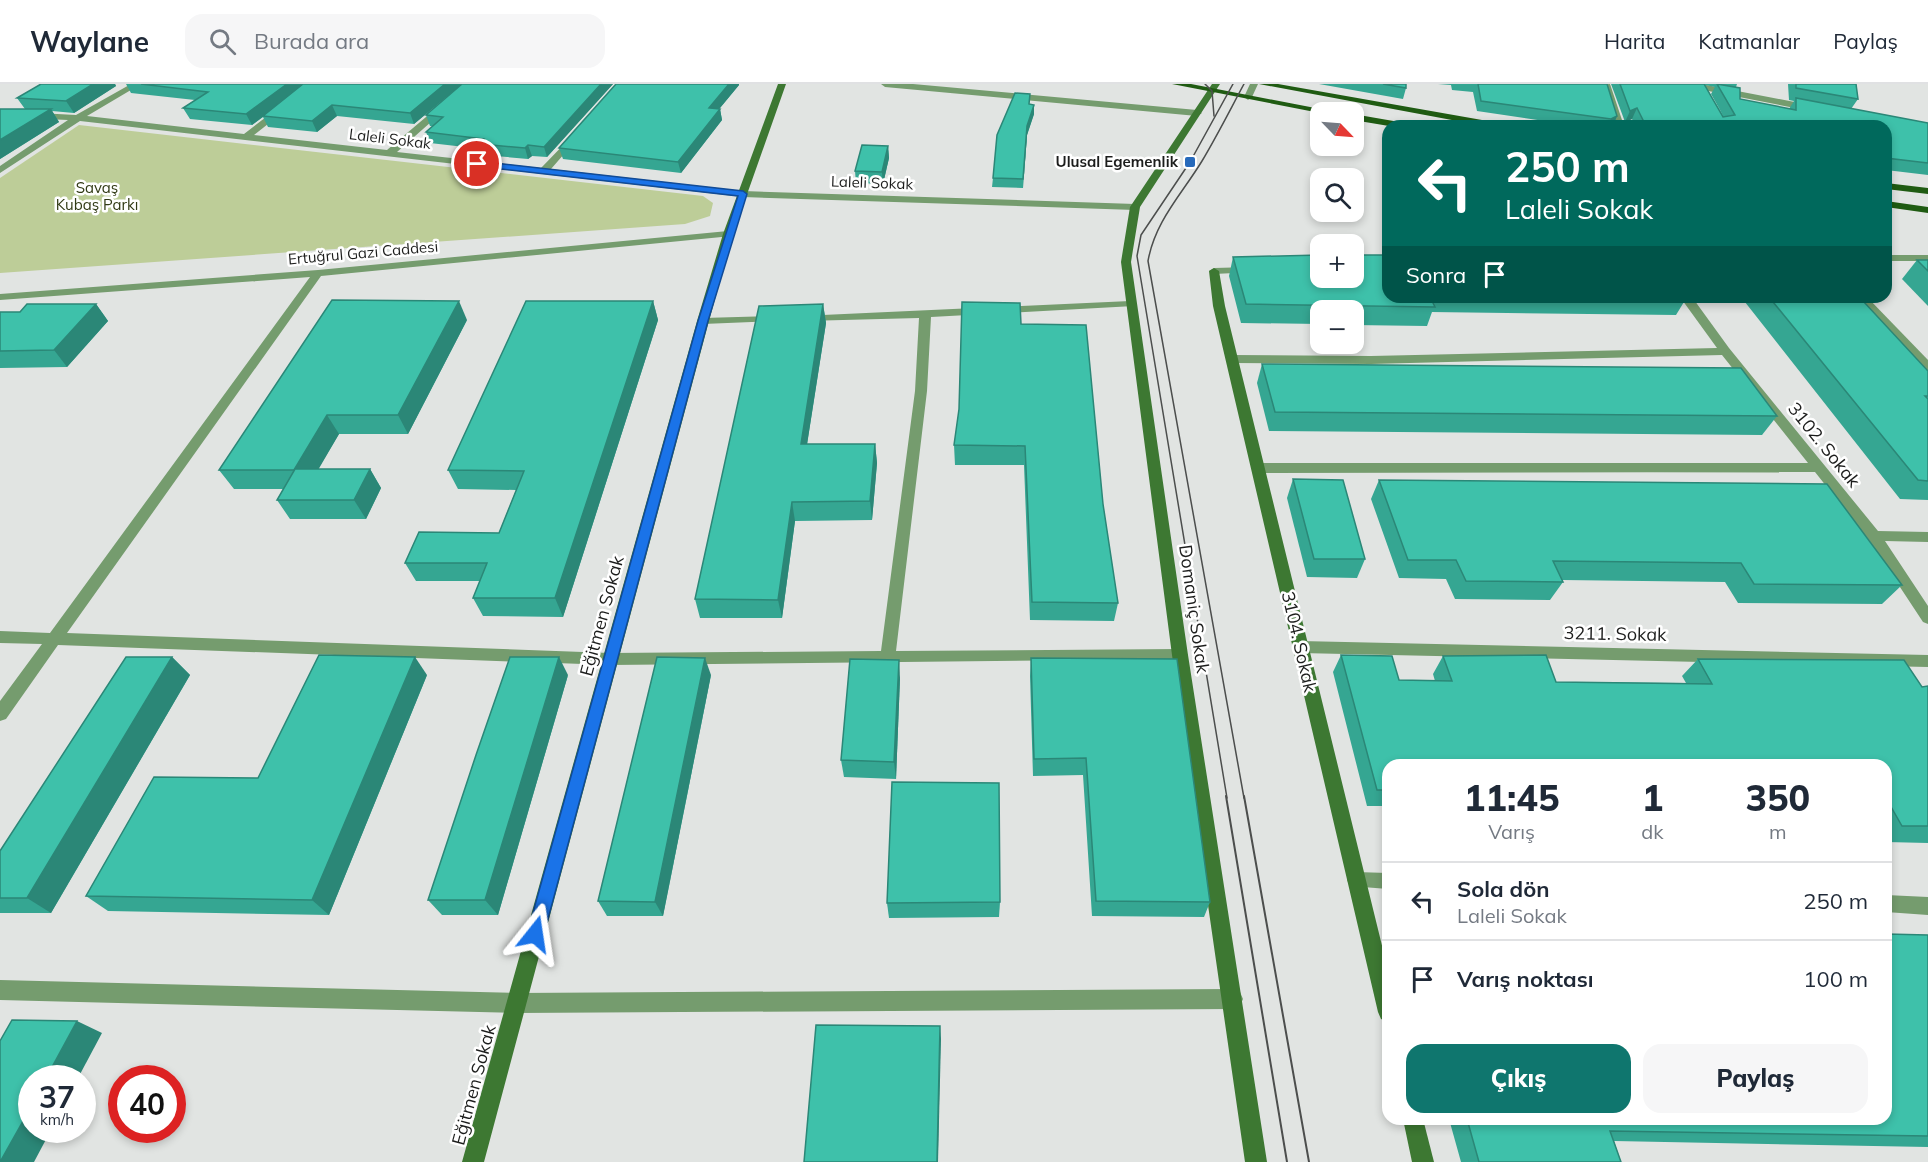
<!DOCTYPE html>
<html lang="tr">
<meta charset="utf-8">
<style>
:root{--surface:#fff;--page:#f6f6f7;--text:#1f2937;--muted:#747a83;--line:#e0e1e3;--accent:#0f766e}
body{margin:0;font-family:Mulish,sans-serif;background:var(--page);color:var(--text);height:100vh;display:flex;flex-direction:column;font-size:22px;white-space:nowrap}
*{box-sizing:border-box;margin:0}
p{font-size:20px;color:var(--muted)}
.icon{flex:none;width:33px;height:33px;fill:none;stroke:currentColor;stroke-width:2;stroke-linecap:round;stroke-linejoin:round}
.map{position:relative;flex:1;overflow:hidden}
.panel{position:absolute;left:1382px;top:675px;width:510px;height:366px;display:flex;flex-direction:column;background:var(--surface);border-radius:18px;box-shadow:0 3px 9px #0003}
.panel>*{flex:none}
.banner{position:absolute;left:1382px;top:36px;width:510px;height:183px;border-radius:18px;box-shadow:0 3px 9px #0003;background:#00695c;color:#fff;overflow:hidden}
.needle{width:39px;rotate:115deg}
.fabs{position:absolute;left:1310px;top:18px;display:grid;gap:12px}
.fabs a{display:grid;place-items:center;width:54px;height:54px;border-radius:12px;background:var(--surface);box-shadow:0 3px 9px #0003;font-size:30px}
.speed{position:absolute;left:18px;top:981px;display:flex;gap:12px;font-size:30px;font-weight:700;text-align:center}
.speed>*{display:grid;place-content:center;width:78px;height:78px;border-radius:50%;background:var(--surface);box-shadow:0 3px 9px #0003;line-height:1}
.speed small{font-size:15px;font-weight:400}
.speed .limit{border:9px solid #d22;background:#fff;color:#111}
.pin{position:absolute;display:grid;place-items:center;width:51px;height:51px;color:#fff;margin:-26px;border:3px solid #fff;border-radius:50%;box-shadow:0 2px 6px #0007}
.me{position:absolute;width:66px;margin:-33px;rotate:15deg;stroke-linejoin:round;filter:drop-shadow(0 0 4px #0008)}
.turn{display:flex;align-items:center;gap:21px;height:126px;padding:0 24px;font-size:27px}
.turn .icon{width:78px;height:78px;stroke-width:2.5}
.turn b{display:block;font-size:42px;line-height:51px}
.then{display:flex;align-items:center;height:57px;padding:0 24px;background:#0003;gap:12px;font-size:22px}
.eta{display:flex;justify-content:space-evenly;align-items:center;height:102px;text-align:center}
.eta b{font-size:36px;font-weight:800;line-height:42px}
.button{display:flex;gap:12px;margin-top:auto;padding:12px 24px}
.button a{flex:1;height:69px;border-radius:18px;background:var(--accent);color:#fff;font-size:24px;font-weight:800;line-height:69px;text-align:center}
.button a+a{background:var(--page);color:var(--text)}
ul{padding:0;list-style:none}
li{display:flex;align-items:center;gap:18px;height:78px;padding:0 24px;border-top:2px solid var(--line)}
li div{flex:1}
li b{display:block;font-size:22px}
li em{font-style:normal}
header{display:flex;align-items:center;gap:36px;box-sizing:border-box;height:84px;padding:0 30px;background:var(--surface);border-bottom:2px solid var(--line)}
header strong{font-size:28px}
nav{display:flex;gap:33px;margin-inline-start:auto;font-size:21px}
.search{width:420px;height:54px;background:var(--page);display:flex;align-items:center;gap:15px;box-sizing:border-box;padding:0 21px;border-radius:18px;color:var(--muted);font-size:22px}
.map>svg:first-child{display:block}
.green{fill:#bdcd98}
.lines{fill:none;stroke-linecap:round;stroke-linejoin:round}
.street{fill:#759c6e;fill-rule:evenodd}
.secondary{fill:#3d7832;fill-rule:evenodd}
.primary{fill:#1f5b12;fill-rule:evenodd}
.tram-far1{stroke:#4c4e4d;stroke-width:1.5}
.tram{stroke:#4c4e4d;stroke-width:2}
.wall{fill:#35a692;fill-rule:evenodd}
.shaded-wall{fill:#2b8777}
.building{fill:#3ec1aa;stroke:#2b8777;stroke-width:1.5}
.route{fill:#1a73e8;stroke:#114b97;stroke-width:1.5}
.poi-dot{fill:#276abb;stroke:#fff;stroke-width:2}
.labels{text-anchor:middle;stroke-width:5;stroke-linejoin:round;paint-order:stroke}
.far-street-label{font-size:15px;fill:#1c1d1c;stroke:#fff}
.far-poi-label{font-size:15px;font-weight:bold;fill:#1c1d1c;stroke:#fff;text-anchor:end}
.far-park-label{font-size:15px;fill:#313a15;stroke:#fff}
.street-label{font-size:18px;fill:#1c1d1c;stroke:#fff}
</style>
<header>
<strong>Waylane</strong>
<div class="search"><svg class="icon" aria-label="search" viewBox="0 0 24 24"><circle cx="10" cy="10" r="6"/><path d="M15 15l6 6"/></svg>Burada ara</div>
<nav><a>Harita</a><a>Katmanlar</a><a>Paylaş</a></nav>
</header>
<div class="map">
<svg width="1928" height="1078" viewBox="0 0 1928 1078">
<rect width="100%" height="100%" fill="#e1e4e2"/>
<!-- green -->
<polygon class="green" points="79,41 703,112 713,119 710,132 685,140 0,189 0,94"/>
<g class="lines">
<!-- street -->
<g class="street">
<polygon points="131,0 141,0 87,32 244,50 309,0 319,0 254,51 387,66 465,0 474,0 397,68 541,84 573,51 578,54 551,85 743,107 1135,120 1140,123 1135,126 743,113 80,37 0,89 0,82 68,36 0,33 0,27 76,31"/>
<polygon points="881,0 913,0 1197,26 1202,29 1197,32 885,3"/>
<polygon points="1250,0 1258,0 1252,13 1248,16 1244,13"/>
<polygon points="1602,0 1610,0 1624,42 1614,42"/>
<polygon points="1701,0 1810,21 1815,24 1810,27 1698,5 1698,1"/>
<polygon points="728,147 733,150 732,152 321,192 67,549 610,569 881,567 915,307 919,234 805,237 801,236 801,232 1130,217 1136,220 1134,222 931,233 927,307 896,567 1180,565 1185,567 1188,571 1185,575 610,581 58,561 6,635 0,637 0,617 42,560 0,559 0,547 50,549 310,193 0,216 0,210 318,186"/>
<rect x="1886" y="171" width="42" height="6"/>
<polygon points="1251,183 1255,184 1255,188 1214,190 1209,187 1214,184"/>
<polygon points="1680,213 1692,213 1729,264 1878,447 1928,448 1928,458 1885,457 1928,522 1928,540 1923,538 1869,456 1815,388 1258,389 1251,384 1258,379 1808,379 1722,271 1371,280 1232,279 1226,275 1232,271 1371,272 1717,264"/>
<polygon points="1855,213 1867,213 1928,276 1928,287 1924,286"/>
<polygon points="775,232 779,233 779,237 703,240 697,237 703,234"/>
<polygon points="1300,557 1928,571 1928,583 1300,569 1295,567 1292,563 1295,559"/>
<polygon points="1356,788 1388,789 1388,805 1350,802 1347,796 1350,790"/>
<polygon points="1886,811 1928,813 1928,831 1886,828"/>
<polygon points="0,896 516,909 1233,905 1240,908 1243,915 1240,922 1233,925 516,929 0,916"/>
</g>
<!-- secondary -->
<g class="secondary">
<polygon points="778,0 786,0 733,150 709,237 484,1078 462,1078 697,237 723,150"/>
<polygon points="1212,0 1220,0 1140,123 1131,178 1188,571 1267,1078 1245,1078 1172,571 1121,178 1130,123"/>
<polygon points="1214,184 1219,187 1225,222 1388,886 1388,938 1381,935 1378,928 1213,222 1209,187"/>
<polygon points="1403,1035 1423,1035 1434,1078 1412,1078"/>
</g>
<!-- primary -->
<g class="primary">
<polygon points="1172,0 1191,0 1336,28 1320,29"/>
<polygon points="1259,0 1278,0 1499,39 1504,42 1484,42"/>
<polygon points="1353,30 1405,39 1410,42 1389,42 1353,36"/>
<polygon points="1886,99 1928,104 1928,110 1886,105"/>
<polygon points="1886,117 1928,123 1928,129 1886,123"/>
</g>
<!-- tram-far1 -->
<g class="tram-far1">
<polyline points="1205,0 1212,7 1214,32"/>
<polyline points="1227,714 1137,172 1141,151 1190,78 1233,0"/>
<path d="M 1244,714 L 1148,177 C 1155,137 1182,110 1202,77 C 1217,52 1230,26 1244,0"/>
</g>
<!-- tram -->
<g class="tram">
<polyline points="1226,712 1287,1078"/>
<polyline points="1244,712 1309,1078"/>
</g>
</g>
<!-- wall -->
<g class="wall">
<polygon points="41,0 115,0 116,2 74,29 52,27 59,38 0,75 0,25 25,25 17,14"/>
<polygon points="126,0 462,0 414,40 337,32 317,48 268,43 263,33 252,41 190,35 183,24 195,16 131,9"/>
<polygon points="462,0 613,0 547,73 532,72 528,75 484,71 482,65 430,59 426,48 433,42 430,42 426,31"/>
<polygon points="616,0 739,0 739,1 719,25 720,25 722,36 681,89 563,75 559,64"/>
<polygon points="1319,0 1406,0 1406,4 1403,15"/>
<polygon points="1438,0 1607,0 1617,32 1613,42 1578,42 1477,27 1473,8 1452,6 1451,1"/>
<path d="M 1611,0 L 1737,0 L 1736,3 L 1740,15 L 1789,25 L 1794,17 L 1789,16 L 1788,0 L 1856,0 L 1858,15 L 1851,25 L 1928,39 L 1928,91 L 1886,86 L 1886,42 L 1635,42 L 1632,35 L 1625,38 ZM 1705,1 L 1715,3 L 1711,10 L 1724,33 Z"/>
<polygon points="1029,20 1034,21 1034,30 1027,51 1023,104 992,103 993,94"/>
<polygon points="888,62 889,74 883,100 856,99 855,87"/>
<polygon points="1233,173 1388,213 1687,213 1676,231 1432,228 1427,242 1353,241 1353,226 1320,226 1320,240 1241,239 1229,192"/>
<polygon points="1917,176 1928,176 1928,222 1902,195"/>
<polygon points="1741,213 1838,213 1841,217 1928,287 1928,416 1900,415"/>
<polygon points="653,217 658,236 563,533 483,532 473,514 480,497 416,497 405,479 499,449 516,406 458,405 448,386"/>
<polygon points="96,220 108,237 67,283 0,284 0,228 20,228"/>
<polygon points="823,220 826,239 807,360 875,360 877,379 872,436 795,437 782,534 700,534 695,515"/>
<polygon points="467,236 408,350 339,350 318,385 370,385 381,404 366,435 290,435 277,416 283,405 234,405 219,386"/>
<polygon points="1021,240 1103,420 1118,519 1114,537 1030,536 1024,381 955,381 954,361"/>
<polygon points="1262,280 1777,332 1762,351 1269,347 1257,299"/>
<polygon points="1293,395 1365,475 1357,494 1307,493 1287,414"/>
<polygon points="1379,396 1902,501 1882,520 1738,519 1725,498 1562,496 1563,498 1550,516 1455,515 1446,495 1399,494 1371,415"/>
<polygon points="1341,571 1399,596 1435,597 1433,590 1443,572 1556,598 1686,599 1682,592 1698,575 1922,603 1928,602 1928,759 1886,758 1886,681 1388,681 1388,722 1367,722 1333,588"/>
<polygon points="172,573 190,591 51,829 0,829 0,767"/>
<polygon points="1031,574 1210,818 1204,833 1092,832 1083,691 1033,692 1030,592"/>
<polygon points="427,591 329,831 108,827 86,812 258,694"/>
<polygon points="568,591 498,831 442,831 428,816"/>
<polygon points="711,591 663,832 607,832 598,817"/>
<polygon points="900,594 896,695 844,693 841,676"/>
<polygon points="1000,818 999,833 889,834 887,819"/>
<polygon points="1928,851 1928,1063 1614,1057 1621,1078 1461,1078 1449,1035 1886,1035"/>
</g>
<!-- shaded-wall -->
<g class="shaded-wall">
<polygon points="93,0 115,0 116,2 74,29 66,17"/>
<polygon points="287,0 306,0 252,41 246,30"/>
<polygon points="445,0 462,0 414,40 410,29"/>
<polygon points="601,0 613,0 547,73 544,63"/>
<polygon points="729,0 739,0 739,1 711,35 709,24"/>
<polygon points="332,21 337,32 317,48 312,37"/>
<polygon points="1034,21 1034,30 1027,51 1023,104 1027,42"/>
<polygon points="1637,24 1632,35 1625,38 1630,27"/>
<polygon points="51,25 59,38 0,75 0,56"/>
<polygon points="720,25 722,36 681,89 678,78"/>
<polygon points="1617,32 1613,42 1607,42 1611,35"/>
<polygon points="528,61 532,72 528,75 525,64"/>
<polygon points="888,62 889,74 883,100 882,88"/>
<polygon points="459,217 467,236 408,350 398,331"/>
<polygon points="653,217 658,236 563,533 555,514"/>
<polygon points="96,220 108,237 67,283 54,266"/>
<polygon points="823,220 826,239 804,380 801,360"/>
<polygon points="327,331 339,350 307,405 294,386"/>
<polygon points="875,360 877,379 872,436 870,417"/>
<polygon points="370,385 381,404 366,435 354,416"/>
<polygon points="792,418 795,437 782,534 778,516"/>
<polygon points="172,573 190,591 51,829 27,814"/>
<polygon points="415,573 427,591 329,831 312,816"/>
<polygon points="559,573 568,591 498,831 485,816"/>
<polygon points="705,574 711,591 663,832 655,818"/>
<polygon points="899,576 900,594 896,695 894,678"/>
<polygon points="77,937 102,949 78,994 46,994"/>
<polygon points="940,942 941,955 938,1078 937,1078"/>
<polygon points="32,1021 32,1046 51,1046 34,1078 0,1078"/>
</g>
<!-- building -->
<g class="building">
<polygon points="41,0 93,0 66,17 17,14"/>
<polygon points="141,0 287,0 246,30 183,24 208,8"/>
<polygon points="303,0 445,0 410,29 332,21 312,37 263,32"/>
<polygon points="462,0 601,0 544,63 528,61 525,64 480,60 484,55 426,48 443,33 426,31"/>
<polygon points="616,0 729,0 709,24 720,25 678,78 559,64"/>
<polygon points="1383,0 1406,0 1406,4"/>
<polygon points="1478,0 1607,0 1617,32 1611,35 1481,17"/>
<polygon points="1620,0 1704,0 1723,33 1735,31 1717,0 1740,4 1740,15 1796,26 1796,14 1928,39 1928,79 1886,74 1886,42 1656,42 1645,40 1637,24 1630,27"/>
<polygon points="1796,0 1856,0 1858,15 1796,4"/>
<polygon points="1015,9 1030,10 1029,20 1034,21 1027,42 1023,95 993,94 997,51"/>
<polygon points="0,25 51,25 0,56"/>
<polygon points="862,61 888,62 882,88 855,87"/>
<polygon points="1320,171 1320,194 1353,194 1353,171 1388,171 1388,213 1430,213 1435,223 1246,220 1233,173"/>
<polygon points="1917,176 1928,176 1928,187"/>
<polygon points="1769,213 1838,213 1841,217 1863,217 1928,287 1928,312 1925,312 1928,315 1928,397 1918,396"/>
<polygon points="332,216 459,217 398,331 327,331 294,386 219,386"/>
<polygon points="526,217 653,217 555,514 473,514 487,479 405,479 419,448 499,449 524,387 448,386"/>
<polygon points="962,218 1020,219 1021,240 1086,241 1103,420 1118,519 1032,518 1025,362 954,361 959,325"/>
<polygon points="27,220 96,220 54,266 0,267 0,228 20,228"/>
<polygon points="823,220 801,360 875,360 870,417 792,418 778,516 695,515 759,222"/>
<polygon points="1262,280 1741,284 1777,332 1275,328"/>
<polygon points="295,385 370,385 354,416 277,416"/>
<polygon points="1293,395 1343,396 1365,475 1314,475"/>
<polygon points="1379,396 1827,400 1902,501 1754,500 1741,479 1646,478 1553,477 1563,498 1466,497 1456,476 1408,476"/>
<polygon points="319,571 415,573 312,816 86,812 154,693 258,694"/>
<polygon points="1341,571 1392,572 1399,596 1452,597 1443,572 1546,571 1556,598 1712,600 1698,575 1904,576 1922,603 1928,602 1928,742 1902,742 1886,714 1886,681 1388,681 1388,706 1377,706"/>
<polygon points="126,573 172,573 27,814 0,814 0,767"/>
<polygon points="510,573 559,573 485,816 428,816 476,671"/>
<polygon points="657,573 705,574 655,818 598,817"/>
<polygon points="1031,574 1177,575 1210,818 1096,817 1086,674 1034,675"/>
<polygon points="850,575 899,576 894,678 841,676"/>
<polygon points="892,698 999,699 1000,818 887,819"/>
<polygon points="1886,850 1928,851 1928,1052 1610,1047 1621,1078 1479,1078 1467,1035 1886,1035"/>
<polygon points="12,936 77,937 46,994 32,994 32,1021 0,1078 0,957"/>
<polygon points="816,941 940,942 937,1078 804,1078"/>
</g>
<!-- route -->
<polygon class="route" points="477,77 743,107 747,110 708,237 544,850 541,856 535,858 529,856 527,850 698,237 738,112 474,82 474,78"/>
<!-- markers -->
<rect class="poi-dot" x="1184" y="72" width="12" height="12" rx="3"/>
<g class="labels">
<!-- far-street labels -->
<g class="far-street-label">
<text transform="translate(390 55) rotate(7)" y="5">Laleli Sokak</text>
<text transform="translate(872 99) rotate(2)" y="5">Laleli Sokak</text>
<text transform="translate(363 169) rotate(-5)" y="5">Ertuğrul Gazi Caddesi</text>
</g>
<!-- far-poi labels -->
<g class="far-poi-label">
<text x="1178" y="83">Ulusal Egemenlik</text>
</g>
<!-- far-park labels -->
<g class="far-park-label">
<text x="97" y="109">Savaş<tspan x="97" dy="17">Kubaş Parkı</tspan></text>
</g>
<!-- street labels -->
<g class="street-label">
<text transform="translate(1824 361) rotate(51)" y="6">3102. Sokak</text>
<text transform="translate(1194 525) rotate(82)" y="6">Domaniç Sokak</text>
<text transform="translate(602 532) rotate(-75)" y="6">Eğitmen Sokak</text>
<text transform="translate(1615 550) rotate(1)" y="6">3211. Sokak</text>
<text transform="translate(1299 558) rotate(77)" y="6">3104. Sokak</text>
<text transform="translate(474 1001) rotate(-75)" y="6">Eğitmen Sokak</text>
</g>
</g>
</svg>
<div class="fabs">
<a><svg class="needle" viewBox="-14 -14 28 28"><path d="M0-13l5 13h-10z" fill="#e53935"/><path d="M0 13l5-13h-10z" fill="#747a83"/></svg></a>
<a><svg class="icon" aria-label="search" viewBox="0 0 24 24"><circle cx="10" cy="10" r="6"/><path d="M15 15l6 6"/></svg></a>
<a>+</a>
<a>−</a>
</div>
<div class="speed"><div>37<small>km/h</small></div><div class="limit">40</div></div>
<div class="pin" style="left:477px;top:80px;background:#d93025"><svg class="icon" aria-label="arrive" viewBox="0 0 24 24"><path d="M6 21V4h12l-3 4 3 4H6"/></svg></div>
<svg class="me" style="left:535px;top:850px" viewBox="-20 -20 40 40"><path d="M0-17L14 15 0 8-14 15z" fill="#1a73e8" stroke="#fff" stroke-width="4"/></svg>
<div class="banner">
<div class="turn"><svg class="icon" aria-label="left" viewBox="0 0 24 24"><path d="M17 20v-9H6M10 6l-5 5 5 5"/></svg><div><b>250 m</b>Laleli Sokak</div></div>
<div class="then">Sonra<svg class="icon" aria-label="arrive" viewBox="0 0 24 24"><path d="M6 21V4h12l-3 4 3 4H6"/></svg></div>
</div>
<section class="panel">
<div class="eta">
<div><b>11:45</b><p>Varış</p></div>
<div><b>1</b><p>dk</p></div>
<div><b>350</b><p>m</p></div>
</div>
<ul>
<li><svg class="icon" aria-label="left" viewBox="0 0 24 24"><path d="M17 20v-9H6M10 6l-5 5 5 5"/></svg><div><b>Sola dön</b><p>Laleli Sokak</p></div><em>250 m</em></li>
<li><svg class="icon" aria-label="arrive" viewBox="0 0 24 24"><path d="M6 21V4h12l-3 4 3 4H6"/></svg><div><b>Varış noktası</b></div><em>100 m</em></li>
</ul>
<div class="button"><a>Çıkış</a><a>Paylaş</a></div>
</section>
</div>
